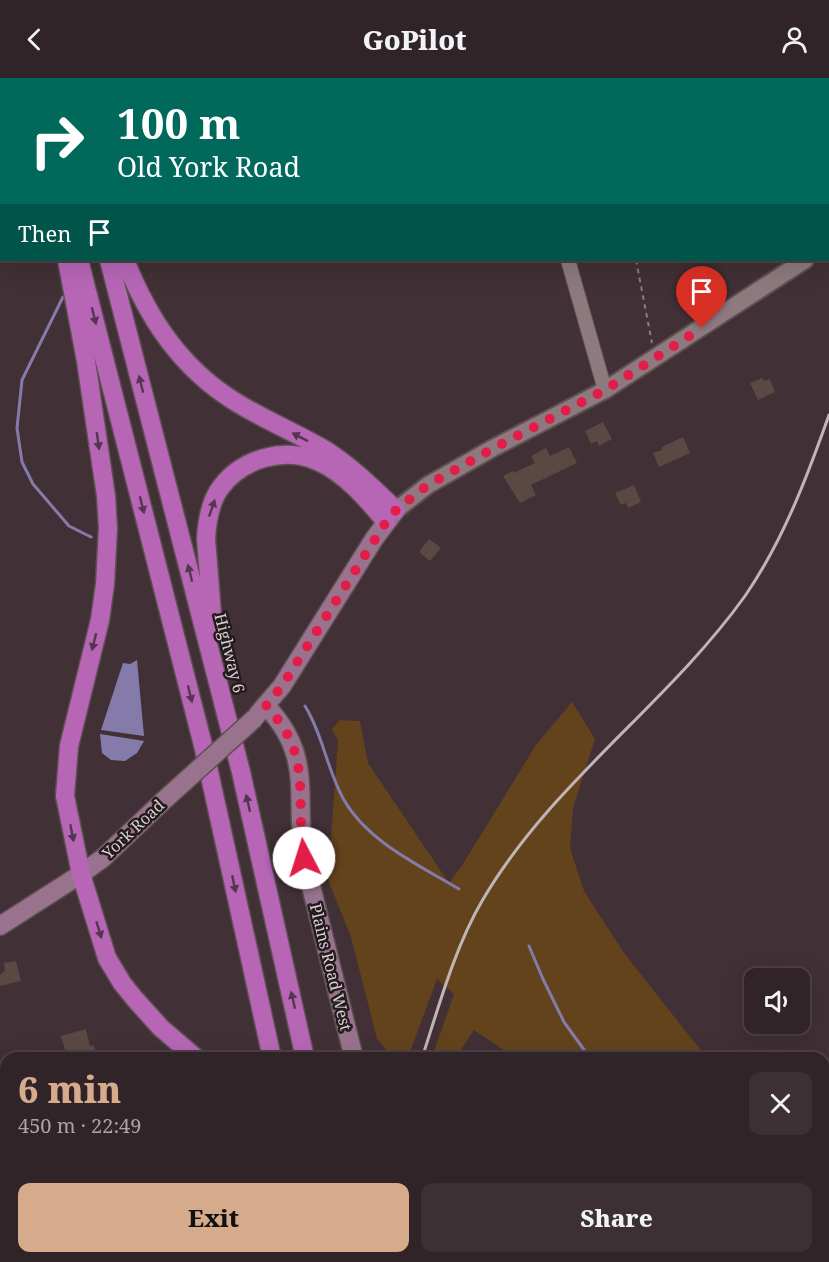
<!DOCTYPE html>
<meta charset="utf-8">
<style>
:root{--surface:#312428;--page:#3d3034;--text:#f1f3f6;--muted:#a8a4a8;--line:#4c4145;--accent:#d6ab8b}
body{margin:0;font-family:"Noto Serif",serif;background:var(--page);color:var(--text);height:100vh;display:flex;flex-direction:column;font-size:22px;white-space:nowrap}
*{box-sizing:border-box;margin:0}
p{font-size:20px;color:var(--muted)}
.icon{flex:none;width:33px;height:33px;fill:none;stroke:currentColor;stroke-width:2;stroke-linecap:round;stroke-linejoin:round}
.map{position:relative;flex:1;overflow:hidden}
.side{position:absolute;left:0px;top:974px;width:830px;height:212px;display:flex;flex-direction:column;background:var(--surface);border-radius:18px 18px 0 0;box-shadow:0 6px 24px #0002,0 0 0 2px var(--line)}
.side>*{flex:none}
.hud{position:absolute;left:0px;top:0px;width:830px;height:183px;box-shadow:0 6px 24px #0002,0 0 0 2px var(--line);background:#00695c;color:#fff;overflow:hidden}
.fabs{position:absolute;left:744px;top:890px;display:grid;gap:12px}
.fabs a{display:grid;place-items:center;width:66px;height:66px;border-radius:12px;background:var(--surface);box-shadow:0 6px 24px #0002,0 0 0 2px var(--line);font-size:30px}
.pin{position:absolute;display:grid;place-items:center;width:51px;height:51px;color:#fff;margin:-62px -26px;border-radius:50% 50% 50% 0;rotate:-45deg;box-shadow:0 0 6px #0007}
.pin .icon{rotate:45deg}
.me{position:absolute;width:66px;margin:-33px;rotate:355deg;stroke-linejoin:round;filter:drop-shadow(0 0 4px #0008)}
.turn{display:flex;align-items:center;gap:21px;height:126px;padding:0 18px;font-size:27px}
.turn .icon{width:78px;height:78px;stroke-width:2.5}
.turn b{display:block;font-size:42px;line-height:51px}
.then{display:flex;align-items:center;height:57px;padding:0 18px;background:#0003;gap:12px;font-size:22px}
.round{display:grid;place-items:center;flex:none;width:63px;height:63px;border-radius:12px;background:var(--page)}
.overview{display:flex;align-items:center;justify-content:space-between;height:102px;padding:0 18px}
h1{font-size:36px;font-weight:800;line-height:45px;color:var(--accent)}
.primary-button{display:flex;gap:12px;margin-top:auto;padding:12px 18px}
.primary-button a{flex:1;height:69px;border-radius:12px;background:var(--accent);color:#111;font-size:24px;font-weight:800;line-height:69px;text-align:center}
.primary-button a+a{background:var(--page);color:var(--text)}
header{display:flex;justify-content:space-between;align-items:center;height:78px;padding:0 18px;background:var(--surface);font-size:27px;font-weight:800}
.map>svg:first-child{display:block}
.green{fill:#62431c}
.water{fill:#857bab}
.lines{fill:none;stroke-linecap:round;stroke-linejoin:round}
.stream{stroke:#857bab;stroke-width:3}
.building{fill:#5a4843}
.service-casing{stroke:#5d4f52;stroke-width:10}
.minor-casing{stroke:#5d4f52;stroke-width:16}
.tertiary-casing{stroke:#5d4f52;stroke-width:20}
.secondary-casing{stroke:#5d4f52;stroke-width:21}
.motorway-casing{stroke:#5d4f52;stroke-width:21}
.path{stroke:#8c7e82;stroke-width:2;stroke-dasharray:4.5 4.5;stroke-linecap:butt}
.service{stroke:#8d797e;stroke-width:7}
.minor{stroke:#8d797e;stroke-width:14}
.tertiary{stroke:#8d797e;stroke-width:16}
.secondary{stroke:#99738e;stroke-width:18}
.motorway{stroke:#b666b5;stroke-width:18}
.rail{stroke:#c0b4b6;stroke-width:3}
.secondary-bridge-casing{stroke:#5d4f52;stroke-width:21;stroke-linecap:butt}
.secondary-bridge{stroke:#99738e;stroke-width:18}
.oneway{fill:#563552}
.route{stroke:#e11d48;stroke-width:10;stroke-dasharray:0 18}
.labels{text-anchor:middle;stroke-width:5;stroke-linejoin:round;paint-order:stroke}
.street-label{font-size:16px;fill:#d9ced0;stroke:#231b1d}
</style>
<header><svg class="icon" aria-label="back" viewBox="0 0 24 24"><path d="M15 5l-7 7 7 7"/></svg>GoPilot<svg class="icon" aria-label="person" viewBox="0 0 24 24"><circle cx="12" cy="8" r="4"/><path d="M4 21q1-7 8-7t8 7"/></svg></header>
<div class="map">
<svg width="829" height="1184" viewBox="0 0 829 1184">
<rect width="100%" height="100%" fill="#413035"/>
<!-- green -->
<g class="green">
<polygon points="572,624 595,661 573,730 570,770 584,813 624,875 706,979 514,979 474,952 456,979 432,979 454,916 437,901 408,979 392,979 377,961 351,859 328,802 338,663 332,651 340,642 360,643 368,685 449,805 461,789 536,667"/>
<polygon points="824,1166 829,1172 829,1184 442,1184 441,1179 824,1179"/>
</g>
<!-- water -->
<g class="water">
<polygon points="137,582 144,658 101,652 123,585 130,586"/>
<polygon points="100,656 144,663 137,675 125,683 111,682 102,675"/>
</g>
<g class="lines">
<!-- stream -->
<g class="stream">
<polyline points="63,219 22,302 17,350 22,384 33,406 69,448 91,459"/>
<path d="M 305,628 C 323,657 327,692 344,722 C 368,764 419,787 459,811"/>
<polyline points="529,868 543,901 564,944 590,980"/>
<polyline points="734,1179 738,1184"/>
</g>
</g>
<!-- building -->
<g class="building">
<polygon points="762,300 764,303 770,301 775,314 758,322 750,305"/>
<polygon points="603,344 612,361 599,368 597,363 591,366 585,353"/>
<polygon points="683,359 690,375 659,389 653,375 662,372 662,369"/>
<polygon points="569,369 577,385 531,407 536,417 520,425 503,398 513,393 514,395 535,385 531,378 546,370 550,378"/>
<polygon points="634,407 641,424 628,430 626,425 621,427 615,415"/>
<polygon points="429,461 441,470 430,483 419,474"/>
<polygon points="16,883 21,903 0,908 0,897 5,892 4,885"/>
<polygon points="86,951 90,968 94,967 96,980 67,980 61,958"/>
</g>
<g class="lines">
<!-- service casing -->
<g class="service-casing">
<g id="service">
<polyline points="820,0 821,2"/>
<polyline points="828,32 829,36"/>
</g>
</g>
<!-- minor casing -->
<g class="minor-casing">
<g id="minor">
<polyline points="522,0 522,2"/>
<polyline points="568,182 605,312"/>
<polyline points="178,1179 179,1184"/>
</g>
</g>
<!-- tertiary casing -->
<g class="tertiary-casing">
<g id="tertiary">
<polyline points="828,166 829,165"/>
<polyline points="396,432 428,407 493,370 605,312 805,182"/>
</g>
</g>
<!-- secondary casing -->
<g class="secondary-casing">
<g id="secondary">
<path d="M 266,628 C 315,679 294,720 304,780 L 354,980"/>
<polyline points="258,636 282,608 374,461 395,433"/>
<polyline points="0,848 81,796 103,780 162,724"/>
<polyline points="405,1179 406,1184"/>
</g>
</g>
<!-- motorway casing -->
<g class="motorway-casing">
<g id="motorway">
<polyline points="34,0 35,2"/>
<polyline points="62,0 63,2"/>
<polyline points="67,182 86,283 106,418 108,450 105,506 100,542 69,668 65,718 81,796 107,880 122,905 134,920 161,950 196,980"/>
<polyline points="79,182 204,671 272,980"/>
<polyline points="109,182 241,694 305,980"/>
<path d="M 125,182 C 148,240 180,289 234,323 C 264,342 297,355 327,373 C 353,390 374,411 396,432"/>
<path d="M 213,548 L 206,461 C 207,444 210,423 221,409 C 243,380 284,369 317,383 C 345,395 367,421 386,444"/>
<polyline points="317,1179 319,1184"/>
<polyline points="353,1179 354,1184"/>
</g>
</g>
<!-- path -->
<polyline class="path" points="636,182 652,265"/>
<!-- service -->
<use href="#service" class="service"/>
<!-- minor -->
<use href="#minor" class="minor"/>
<!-- tertiary -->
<use href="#tertiary" class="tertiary"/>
<!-- secondary -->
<use href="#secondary" class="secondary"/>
<!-- motorway -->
<use href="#motorway" class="motorway"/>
<!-- rail -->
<path class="rail" d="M 422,980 C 439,928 455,869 482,823 C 550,706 667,627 745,518 C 783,463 807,399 829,337"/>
<!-- secondary-bridge casing -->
<g class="secondary-bridge-casing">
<polyline id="secondary-bridge" points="162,724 255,640"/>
</g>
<!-- secondary-bridge -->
<use href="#secondary-bridge" class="secondary-bridge"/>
</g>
<!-- one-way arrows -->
<defs><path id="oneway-solid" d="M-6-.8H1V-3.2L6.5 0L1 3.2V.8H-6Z" transform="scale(1.5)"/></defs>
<g class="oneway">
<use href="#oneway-solid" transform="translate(94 238) rotate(76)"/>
<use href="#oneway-solid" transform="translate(141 306) rotate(-104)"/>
<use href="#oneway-solid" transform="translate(300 359) rotate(-153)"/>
<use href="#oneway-solid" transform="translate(98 363) rotate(82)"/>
<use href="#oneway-solid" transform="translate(142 427) rotate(76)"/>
<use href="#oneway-solid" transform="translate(212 430) rotate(-71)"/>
<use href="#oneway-solid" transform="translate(190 495) rotate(-104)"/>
<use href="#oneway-solid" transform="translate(94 564) rotate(104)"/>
<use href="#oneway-solid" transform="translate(190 616) rotate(76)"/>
<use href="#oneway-solid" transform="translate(248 725) rotate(-103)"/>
<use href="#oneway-solid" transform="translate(72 755) rotate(79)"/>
<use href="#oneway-solid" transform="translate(234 806) rotate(78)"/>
<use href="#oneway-solid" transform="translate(99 852) rotate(73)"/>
<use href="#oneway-solid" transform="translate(293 922) rotate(-103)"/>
</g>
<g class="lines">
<!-- route -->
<path class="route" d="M 304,780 C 294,721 315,678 266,628 L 282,608 L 386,444 L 396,432 L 428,407 L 494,370 L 605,312 L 702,250"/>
</g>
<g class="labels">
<!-- street labels -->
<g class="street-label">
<text transform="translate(230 575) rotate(76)" y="6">Highway 6</text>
<text transform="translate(133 751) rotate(-43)" y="6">York Road</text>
<text transform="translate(331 889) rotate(76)" y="6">Plains Road West</text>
</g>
</g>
</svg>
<div class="fabs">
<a><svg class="icon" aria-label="sound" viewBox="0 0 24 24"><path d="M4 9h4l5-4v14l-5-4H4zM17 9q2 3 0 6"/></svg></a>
</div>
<div class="pin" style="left:702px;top:250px;background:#d93025"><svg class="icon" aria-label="arrive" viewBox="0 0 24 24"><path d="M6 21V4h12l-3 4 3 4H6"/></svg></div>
<svg class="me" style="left:304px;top:780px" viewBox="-20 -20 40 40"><circle r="19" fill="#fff"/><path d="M0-13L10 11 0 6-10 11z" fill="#e11d48"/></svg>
<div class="hud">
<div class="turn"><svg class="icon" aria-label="right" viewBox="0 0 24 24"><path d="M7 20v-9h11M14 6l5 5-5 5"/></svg><div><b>100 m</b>Old York Road</div></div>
<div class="then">Then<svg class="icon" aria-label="arrive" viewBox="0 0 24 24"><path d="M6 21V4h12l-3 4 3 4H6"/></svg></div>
</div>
<section class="side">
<div class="overview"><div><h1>6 min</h1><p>450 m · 22:49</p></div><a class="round"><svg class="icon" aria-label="close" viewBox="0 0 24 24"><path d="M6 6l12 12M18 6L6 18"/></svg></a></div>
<div class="primary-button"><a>Exit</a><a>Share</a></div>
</section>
</div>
